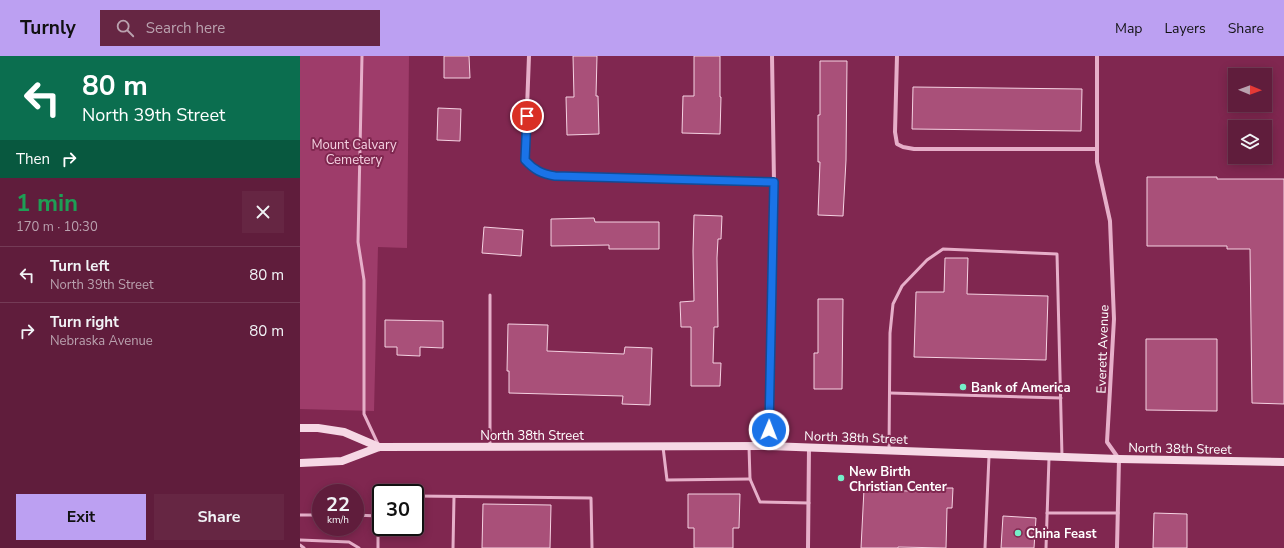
<!DOCTYPE html>
<meta charset="utf-8">
<style>
:root{--surface:#601d3c;--page:#662643;--text:#f1f3f6;--muted:#baa2af;--line:#743b56;--accent:#bca0f2}
body{margin:0;font-family:"Nunito Sans",sans-serif;background:var(--page);color:var(--text);height:100vh;display:flex;flex-direction:column;font-size:15px;white-space:nowrap}
*{box-sizing:border-box;margin:0}
p{font-size:13px;color:var(--muted)}
.icon{flex:none;width:22px;height:22px;fill:none;stroke:currentColor;stroke-width:2;stroke-linecap:round;stroke-linejoin:round}
.map{position:relative;flex:1;overflow:hidden}
.side{display:flex;flex-direction:column;background:var(--surface);width:300px}
.side>*{flex:none}
.hud{background:#0b6e4f;color:#fff;overflow:hidden}
.needle{width:26px;rotate:91deg}
.buttons{position:absolute;left:928px;top:12px;display:grid;gap:8px}
.buttons a{display:grid;place-items:center;width:44px;height:44px;border-radius:0px;background:var(--surface);box-shadow:0 2px 10px #0003,0 0 0 1px var(--line);font-size:20px}
.speed{position:absolute;left:12px;top:428px;display:flex;gap:8px;font-size:20px;font-weight:700;text-align:center}
.speed>*{display:grid;place-content:center;width:52px;height:52px;border-radius:50%;background:var(--surface);box-shadow:0 2px 10px #0003,0 0 0 1px var(--line);line-height:1}
.speed small{font-size:10px;font-weight:400}
.speed .limit{border:2px solid #111;border-radius:6px;background:#fff;color:#111}
.pin{position:absolute;display:grid;place-items:center;width:34px;height:34px;color:#fff;margin:-17px;border:2px solid #fff;border-radius:50%;box-shadow:0 1px 4px #0007}
.me{position:absolute;width:44px;margin:-22px;rotate:1deg;stroke-linejoin:round;filter:drop-shadow(0 0 3px #0008)}
.turn{display:flex;align-items:center;gap:14px;height:84px;padding:0 16px;font-size:18px}
.turn .icon{width:52px;height:52px;stroke-width:2.5}
.turn b{display:block;font-size:28px;line-height:34px}
.then{display:flex;align-items:center;height:38px;padding:0 16px;background:#0003;gap:8px;font-size:15px}
.round{display:grid;place-items:center;flex:none;width:42px;height:42px;border-radius:0px;background:var(--page)}
.summary{display:flex;align-items:center;justify-content:space-between;height:68px;padding:0 16px}
h1{font-size:24px;font-weight:700;line-height:30px;color:#1e9e55}
.action{display:flex;gap:8px;margin-top:auto;padding:8px 16px}
.action a{flex:1;height:46px;border-radius:0px;background:var(--accent);color:#111;font-size:16px;font-weight:700;line-height:46px;text-align:center}
.action a+a{background:var(--page);color:var(--text)}
ul{padding:0;list-style:none}
li{display:flex;align-items:center;gap:12px;height:56px;padding:0 16px;border-top:1px solid var(--line)}
li div{flex:1}
li b{display:block;font-size:15px}
li em{font-style:normal}
header{display:flex;align-items:center;gap:24px;box-sizing:border-box;height:56px;padding:0 20px;background:var(--accent);color:#111}
header strong{font-size:19px}
nav{display:flex;gap:22px;margin-inline-start:auto;font-size:14px}
.search{width:280px;height:36px;background:var(--page);display:flex;align-items:center;gap:10px;box-sizing:border-box;padding:0 14px;border-radius:0px;color:var(--muted);font-size:15px}
main{display:flex;flex:1;min-height:0}
.map>svg:first-child{display:block}
.green{fill:#9e3c6a}
.building{fill:#a95079;stroke:#f5d2e2}
.lines{fill:none;stroke-linecap:round;stroke-linejoin:round}
.service{stroke:#e6afc9;stroke-width:3}
.minor{stroke:#e6afc9;stroke-width:4}
.secondary{stroke:#f6d8e5;stroke-width:8}
.route-casing{stroke:#114b97;stroke-width:10}
.route{stroke:#1a73e8;stroke-width:7}
.poi-dot{fill:#75eec8;stroke:#802750;stroke-width:1.5}
.labels{text-anchor:middle;stroke-width:4;stroke-linejoin:round;paint-order:stroke}
.park-label{font-size:13px;fill:#f5d2e2;stroke:#802750}
.street-label{font-size:13px;fill:#fff;stroke:#802750}
.poi-label{font-size:13px;font-weight:bold;fill:#fff;stroke:#802750;text-anchor:start}
</style>
<header>
<strong>Turnly</strong>
<div class="search"><svg class="icon" aria-label="search" viewBox="0 0 24 24"><circle cx="10" cy="10" r="6"/><path d="M15 15l6 6"/></svg>Search here</div>
<nav><a>Map</a><a>Layers</a><a>Share</a></nav>
</header>
<main>
<section class="side">
<div class="hud">
<div class="turn"><svg class="icon" aria-label="left" viewBox="0 0 24 24"><path d="M17 20v-9H6M10 6l-5 5 5 5"/></svg><div><b>80 m</b>North 39th Street</div></div>
<div class="then">Then<svg class="icon" aria-label="right" viewBox="0 0 24 24"><path d="M7 20v-9h11M14 6l5 5-5 5"/></svg></div>
</div>
<div class="summary"><div><h1>1 min</h1><p>170 m · 10:30</p></div><a class="round"><svg class="icon" aria-label="close" viewBox="0 0 24 24"><path d="M6 6l12 12M18 6L6 18"/></svg></a></div>
<ul>
<li><svg class="icon" aria-label="left" viewBox="0 0 24 24"><path d="M17 20v-9H6M10 6l-5 5 5 5"/></svg><div><b>Turn left</b><p>North 39th Street</p></div><em>80 m</em></li>
<li><svg class="icon" aria-label="right" viewBox="0 0 24 24"><path d="M7 20v-9h11M14 6l5 5-5 5"/></svg><div><b>Turn right</b><p>Nebraska Avenue</p></div><em>80 m</em></li>
</ul>
<div class="action"><a>Exit</a><a>Share</a></div>
</section>
<div class="map">
<svg width="984" height="492" viewBox="0 0 984 492">
<rect width="100%" height="100%" fill="#802750"/>
<!-- green -->
<polygon class="green" points="0,0 109,0 107,192 78,191 74,355 0,353"/>
<!-- building -->
<g class="building">
<polygon points="144,0 169,0 170,22 144,22"/>
<polygon points="273,0 297,0 296,40 298,40 299,78 267,79 266,41 274,41"/>
<polygon points="394,0 420,0 420,41 421,41 420,78 382,77 383,40 394,40"/>
<polygon points="520,5 547,5 546,104 543,160 518,159 520,106 518,106 518,59 520,59"/>
<polygon points="613,31 782,33 781,75 612,73"/>
<polygon points="138,52 161,53 160,85 137,84"/>
<polygon points="847,121 917,121 917,123 984,123 984,348 952,347 950,193 927,193 927,190 847,190"/>
<polygon points="394,159 422,160 421,183 418,183 417,202 418,271 414,271 413,307 421,307 420,330 391,330 391,271 381,271 380,246 394,245 393,195"/>
<polygon points="294,162 295,166 359,166 359,193 309,193 309,189 251,190 251,163"/>
<polygon points="184,171 223,174 221,200 182,197"/>
<polygon points="645,202 668,202 667,238 748,240 746,304 614,301 616,236 644,236"/>
<polygon points="518,243 543,243 542,333 514,333 514,297 518,297"/>
<polygon points="85,264 143,265 143,292 120,291 120,300 97,299 97,291 85,291"/>
<polygon points="208,268 248,269 247,295 324,298 325,291 352,292 350,349 322,348 323,340 209,337 209,315 207,315"/>
<polygon points="846,283 917,283 917,355 846,354"/>
<polygon points="630,432 653,432 652,452 647,452 646,492 598,491 598,492 561,492 564,433 630,436"/>
<polygon points="388,438 440,438 439,472 433,472 433,492 394,492 394,472 388,472"/>
<polygon points="183,448 251,449 250,492 182,492"/>
<polygon points="854,457 887,458 887,492 853,492"/>
<polygon points="703,460 736,462 734,492 701,492"/>
</g>
<g class="lines">
<!-- service -->
<g class="service">
<polyline points="62,0 58,186 64,224 64,358 78,388"/>
<polyline points="590,337 761,342"/>
<polyline points="190,390 190,239"/>
<polyline points="363,391 367,424 450,423"/>
<polyline points="449,391 450,423 460,446 509,447"/>
<polyline points="589,394 590,277 593,248 602,230 627,204 643,193 757,198 762,400"/>
<polyline points="115,440 291,442 292,492"/>
<polyline points="747,457 818,457"/>
<polyline points="0,459 21,459"/>
<polyline points="55,459 78,460"/>
<polyline points="0,484 49,486 59,492"/>
<polyline points="0,489 4,492"/>
<polyline points="78,492 78,460 81,457"/>
<polyline points="153,492 154,441"/>
<polyline points="685,492 689,400"/>
<polyline points="746,492 749,402"/>
</g>
<!-- minor -->
<g class="minor">
<path d="M 229,0 L 225,104 C 234,114 242,118 255,120 L 474,126"/>
<polyline points="597,0 595,76 597,88 603,91 614,93 797,93"/>
<polyline points="797,0 797,106 810,165 814,263 807,386 819,403 817,492"/>
<polyline points="469,390 474,126 472,0"/>
<polyline points="508,492 509,392"/>
</g>
<!-- secondary -->
<g class="secondary">
<polyline points="0,372 18,372 44,376 79,391"/>
<polyline points="0,407 42,405 79,391 469,390 819,403 984,406"/>
</g>
</g>
<g class="lines">
<!-- route casing -->
<g class="route-casing">
<path id="route" d="M 227,60 L 225,104 C 234,114 242,118 255,120 L 474,126 L 469,374"/>
</g>
<!-- route -->
<use href="#route" class="route"/>
</g>
<!-- markers -->
<g class="poi-dot">
<circle cx="663" cy="331" r="4"/>
<circle cx="541" cy="422" r="4"/>
<circle cx="718" cy="477" r="4"/>
</g>
<g class="labels">
<!-- park labels -->
<g class="park-label">
<text x="54" y="93">Mount Calvary<tspan x="54" dy="15">Cemetery</tspan></text>
</g>
<!-- street labels -->
<g class="street-label">
<text transform="translate(802 293) rotate(-88)" y="5">Everett Avenue</text>
<text x="232" y="384">North 38th Street</text>
<text transform="translate(556 381) rotate(2)" y="5">North 38th Street</text>
<text transform="translate(880 392) rotate(1)" y="5">North 38th Street</text>
</g>
<!-- poi labels -->
<g class="poi-label">
<text x="671" y="336">Bank of America</text>
<text x="549" y="420">New Birth<tspan x="549" dy="15">Christian Center</tspan></text>
<text x="726" y="482">China Feast</text>
</g>
</g>
</svg>
<div class="buttons">
<a><svg class="needle" viewBox="-14 -14 28 28"><path d="M0-13l5 13h-10z" fill="#e53935"/><path d="M0 13l5-13h-10z" fill="#baa2af"/></svg></a>
<a><svg class="icon" aria-label="layers" viewBox="0 0 24 24"><path d="M12 4l9 5-9 5-9-5zM3 14l9 5 9-5"/></svg></a>
</div>
<div class="speed"><div>22<small>km/h</small></div><div class="limit">30</div></div>
<div class="pin" style="left:227px;top:60px;background:#d93025"><svg class="icon" aria-label="arrive" viewBox="0 0 24 24"><path d="M6 21V4h12l-3 4 3 4H6"/></svg></div>
<svg class="me" style="left:469px;top:374px" viewBox="-20 -20 40 40"><circle r="17" fill="#1a73e8" stroke="#fff" stroke-width="3"/><path d="M0-11L8 9 0 5-8 9z" fill="#fff"/></svg>
</div>
</main>
